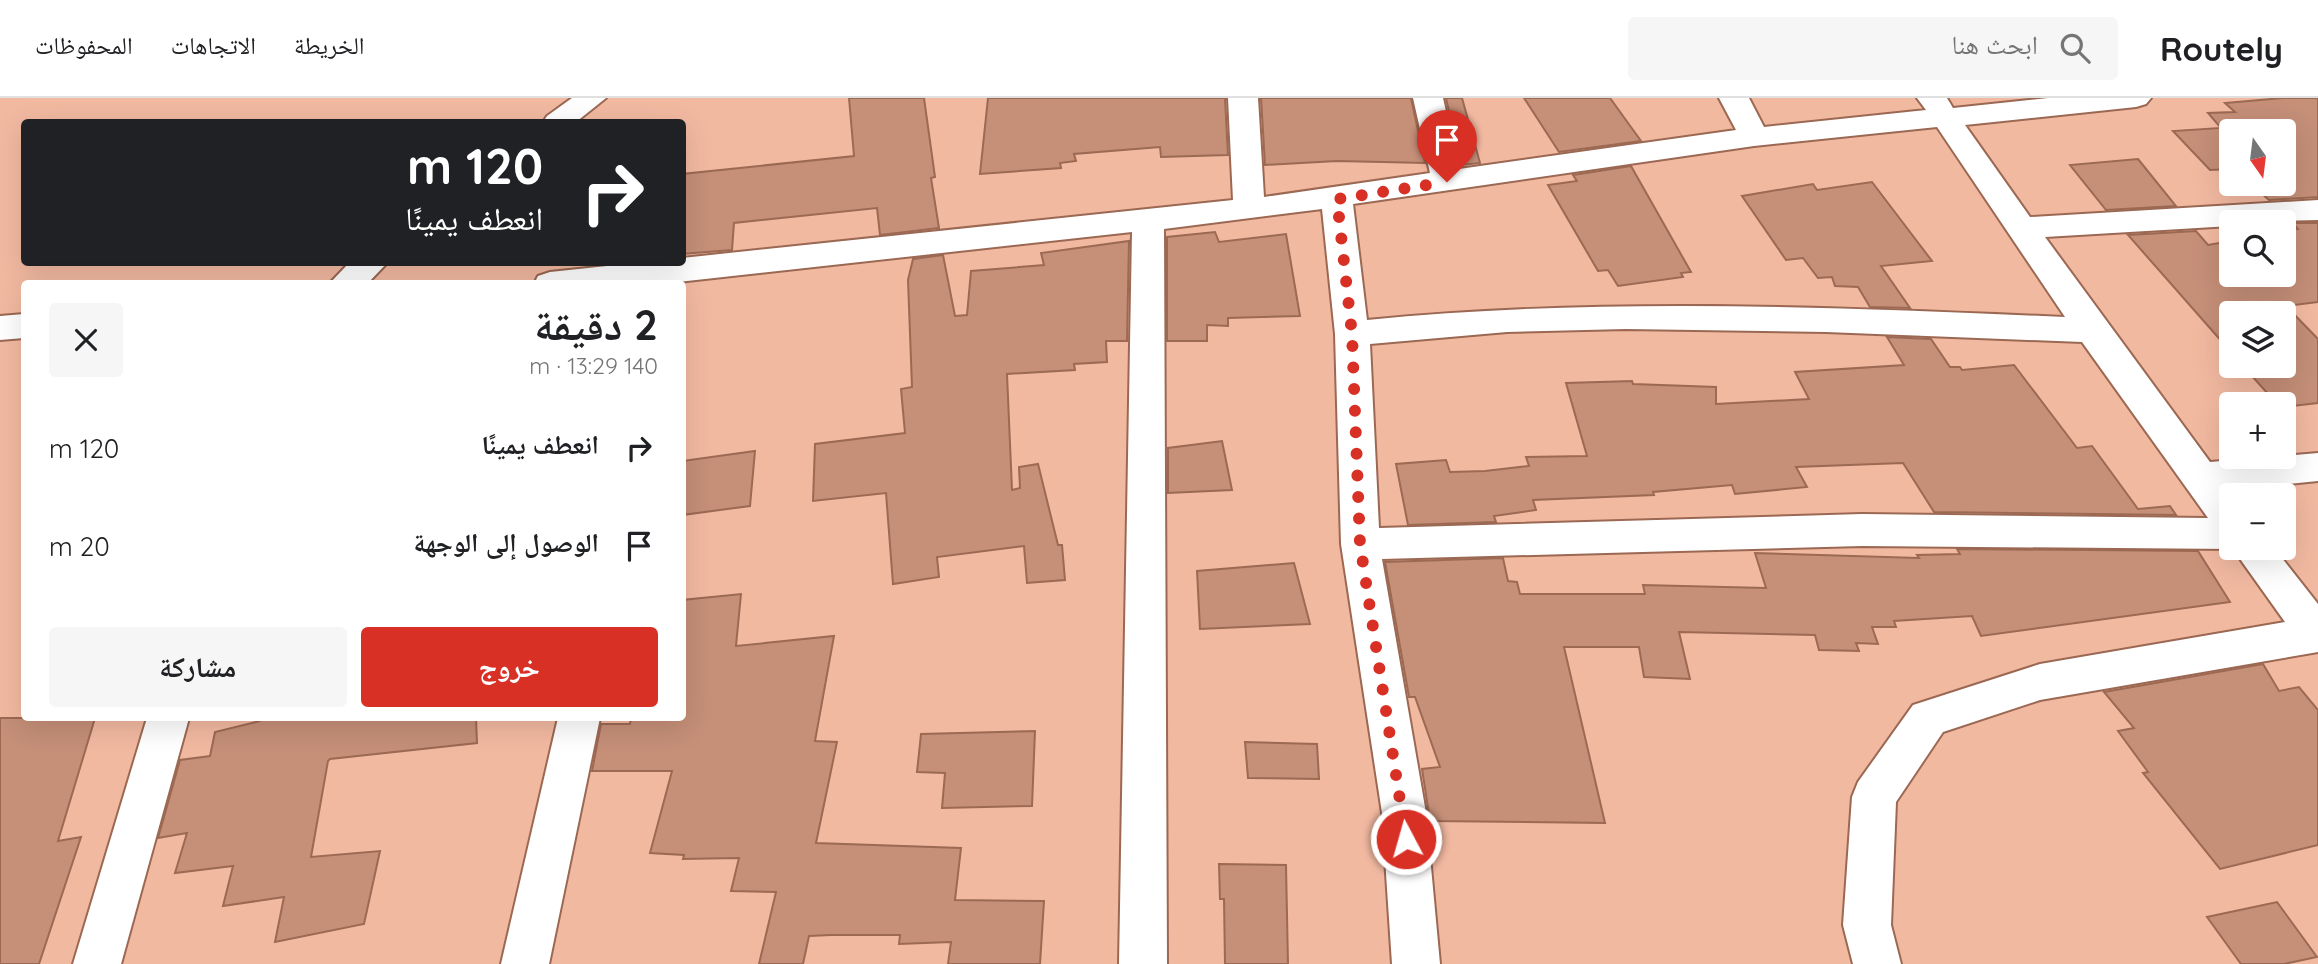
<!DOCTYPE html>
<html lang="ar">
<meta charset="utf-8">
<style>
:root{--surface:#fff;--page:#f6f6f6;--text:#202124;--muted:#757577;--line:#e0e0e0;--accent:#d93025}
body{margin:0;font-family:Quicksand,"Noto Naskh Arabic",sans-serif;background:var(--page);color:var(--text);direction:rtl;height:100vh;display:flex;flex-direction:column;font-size:26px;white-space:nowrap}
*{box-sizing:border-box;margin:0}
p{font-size:23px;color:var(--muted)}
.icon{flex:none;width:38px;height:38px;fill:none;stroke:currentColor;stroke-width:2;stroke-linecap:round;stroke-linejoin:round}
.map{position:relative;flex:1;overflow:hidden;direction:ltr}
.side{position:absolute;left:21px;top:182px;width:665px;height:441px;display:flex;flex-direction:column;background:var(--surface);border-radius:7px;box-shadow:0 7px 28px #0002;direction:rtl}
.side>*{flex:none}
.hud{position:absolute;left:21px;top:21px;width:665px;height:147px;border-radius:7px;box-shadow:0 7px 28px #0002;direction:rtl;background:#202124;color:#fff;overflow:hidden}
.needle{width:46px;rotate:166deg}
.buttons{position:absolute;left:2219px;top:21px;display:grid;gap:14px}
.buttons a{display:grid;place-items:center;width:77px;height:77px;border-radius:7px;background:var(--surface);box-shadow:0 7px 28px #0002;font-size:35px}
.pin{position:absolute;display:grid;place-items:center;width:60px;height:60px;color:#fff;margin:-72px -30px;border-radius:50% 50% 50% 0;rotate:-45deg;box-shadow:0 0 7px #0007}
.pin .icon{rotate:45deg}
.me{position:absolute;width:77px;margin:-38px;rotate:354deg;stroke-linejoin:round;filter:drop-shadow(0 0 5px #0008)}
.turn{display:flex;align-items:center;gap:24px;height:147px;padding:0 28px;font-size:32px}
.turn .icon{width:91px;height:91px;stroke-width:2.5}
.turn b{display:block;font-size:49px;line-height:60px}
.round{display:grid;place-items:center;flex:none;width:74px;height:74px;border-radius:7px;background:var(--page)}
.summary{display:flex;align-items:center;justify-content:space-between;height:119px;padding:0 28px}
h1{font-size:42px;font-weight:700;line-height:52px}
.button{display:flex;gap:14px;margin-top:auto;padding:14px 28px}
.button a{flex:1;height:80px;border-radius:7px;background:var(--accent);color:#fff;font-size:28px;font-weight:700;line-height:80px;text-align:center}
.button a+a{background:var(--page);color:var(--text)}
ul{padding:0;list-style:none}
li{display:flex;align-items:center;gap:21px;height:98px;padding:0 28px}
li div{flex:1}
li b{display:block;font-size:26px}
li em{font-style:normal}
header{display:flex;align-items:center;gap:42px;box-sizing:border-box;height:98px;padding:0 35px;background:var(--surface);border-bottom:2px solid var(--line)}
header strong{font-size:33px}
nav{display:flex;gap:38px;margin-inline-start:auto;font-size:24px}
.search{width:490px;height:63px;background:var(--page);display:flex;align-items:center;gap:18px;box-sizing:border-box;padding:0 24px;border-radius:7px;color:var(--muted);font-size:26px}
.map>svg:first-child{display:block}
.building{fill:#c58f78;stroke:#9c6953;stroke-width:2}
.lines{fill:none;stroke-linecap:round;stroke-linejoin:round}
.minor-casing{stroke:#9b6853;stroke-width:4}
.minor{fill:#fff;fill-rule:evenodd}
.route{stroke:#d93025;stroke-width:12;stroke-dasharray:0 21.6}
</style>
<header>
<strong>Routely</strong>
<div class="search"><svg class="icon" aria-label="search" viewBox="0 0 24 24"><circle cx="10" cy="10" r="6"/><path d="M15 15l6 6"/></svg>ابحث هنا</div>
<nav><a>الخريطة</a><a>الاتجاهات</a><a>المحفوظات</a></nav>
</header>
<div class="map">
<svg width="2318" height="866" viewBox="0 0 2318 866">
<rect width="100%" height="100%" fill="#f2b9a1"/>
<!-- building -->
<g class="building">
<polygon points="849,0 924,0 935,79 931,80 939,130 880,137 877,110 734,125 732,152 682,156 682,76 854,58"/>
<polygon points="988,0 1225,0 1228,57 1161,59 1160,49 1074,56 1076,63 1060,65 1061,70 980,76"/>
<polygon points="1261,0 1411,0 1425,65 1337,63 1265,67"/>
<polygon points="1446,0 1462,0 1480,65 1461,67"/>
<polygon points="1524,0 1610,0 1641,43 1559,54"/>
<polygon points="2283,0 2318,0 2318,99 2269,102 2251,86 2284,86 2284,33 2231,33 2231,71 2210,72 2173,33 2221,30 2208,15 2235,14 2225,5"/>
<polygon points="2138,61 2176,108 2106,112 2070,67"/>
<polygon points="1631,68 1691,174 1681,175 1683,179 1618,188 1608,172 1598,173 1548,87 1577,83 1573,77"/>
<polygon points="1872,84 1932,163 1881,168 1910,210 1870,209 1858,189 1835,188 1832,179 1818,180 1803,160 1786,162 1742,98 1813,86 1817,92"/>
<polygon points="2293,125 2318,125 2318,204 2286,208 2318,241 2318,305 2284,309 2284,306 2277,306 2243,268 2284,268 2284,215 2231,215 2231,254 2128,137 2196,133 2208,147 2231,143 2231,177 2284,177 2284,133 2298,131"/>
<polygon points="1215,134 1219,144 1286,136 1300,218 1228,220 1228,228 1207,227 1207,243 1167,243 1167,139"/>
<polygon points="1129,143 1127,243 1106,243 1107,264 1074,266 1075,272 1007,276 1012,392 1020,390 1019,369 1038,366 1058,447 1062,447 1065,482 1027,485 1024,448 937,459 939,479 893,486 886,395 813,403 815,346 905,335 901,291 912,289 908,182 913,161 943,157 955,218 967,217 971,173 1044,167 1041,155"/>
<polygon points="1887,239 1931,241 1950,269 1960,269 1962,272 2014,267 2077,350 2092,348 2138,411 2170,408 2176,417 1934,414 1903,365 1796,369 1807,389 1735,396 1732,387 1653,394 1654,397 1533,402 1536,412 1494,418 1496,424 1408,427 1396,366 1446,362 1450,374 1485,373 1529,368 1526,359 1587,358 1566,285 1632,283 1633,286 1716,289 1716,306 1809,301 1795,274 1904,267"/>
<polygon points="1222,343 1232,392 1168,395 1168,350"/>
<polygon points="755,353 750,408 682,417 682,363"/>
<polygon points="1957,451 2198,453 2230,504 1981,538 1972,518 1894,523 1896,529 1872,529 1878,546 1856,545 1859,553 1819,552 1815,537 1679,534 1690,581 1644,579 1639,549 1564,549 1605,725 1430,723 1422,671 1440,669 1415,599 1409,599 1385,464 1503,460 1508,483 1517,484 1520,496 1645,496 1643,487 1766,490 1755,455 1919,460 1917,457 1960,456"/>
<polygon points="1294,465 1310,526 1200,531 1197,473"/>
<polygon points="741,496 736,548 834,538 815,643 837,644 816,745 961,750 955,802 1044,803 1040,866 948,866 951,844 899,846 900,837 831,837 809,838 803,866 759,866 776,794 731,793 739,760 683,761 684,757 650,755 672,673 592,673 601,626 630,626 631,620 682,620 682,502"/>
<polygon points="2263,566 2279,593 2299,589 2318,612 2318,747 2220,771 2143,675 2148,674 2118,633 2134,630 2104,594"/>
<polygon points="0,620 95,620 58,743 81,739 39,866 0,866"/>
<polygon points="261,620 476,620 477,645 330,661 328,663 311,759 380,753 364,826 275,844 284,799 223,808 233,768 175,775 187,735 158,740 180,662 210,658 215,634 260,623"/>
<polygon points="1035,633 1032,708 942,710 945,675 917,674 921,636"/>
<polygon points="1245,644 1317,646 1319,681 1248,680"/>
<polygon points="1219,766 1286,767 1288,866 1225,866 1224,801 1220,801"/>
<polygon points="2277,804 2317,859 2284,866 2241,866 2207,819"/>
</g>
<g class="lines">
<!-- minor casing -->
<g class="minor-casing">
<g id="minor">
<polygon points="572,0 606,0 576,24 543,24 547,18"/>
<path d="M 1228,0 L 1258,0 L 1264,99 L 1430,75 L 1413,0 L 1443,0 L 1459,71 L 1736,32 L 1719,0 L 1749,0 L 1764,29 L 1926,12 L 1917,0 L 1947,0 L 1953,10 L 2048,0 L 2151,0 L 2146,6 L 2136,9 L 1965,27 L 2030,119 L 2318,102 L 2318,122 L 2231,124 L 2231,128 L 2045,139 L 2210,364 L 2318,355 L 2318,383 L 2230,392 L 2234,397 L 2231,397 L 2231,450 L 2274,450 L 2318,506 L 2318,554 L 2040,602 L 1943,634 L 1896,704 L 1891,827 L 1901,866 L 1853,866 L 1843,827 L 1852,699 L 1858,684 L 1913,607 L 2040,566 L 2285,524 L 2233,451 L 1862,448 L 1382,461 L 1426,715 L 1440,866 L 1392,866 L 1382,715 L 1341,446 L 1335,236 L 1322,111 L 1164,131 L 1167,866 L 1119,866 L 1132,134 L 660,186 L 534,186 L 538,178 L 550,174 L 645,164 L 682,164 L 682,160 L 1233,102 ZM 1937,29 L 2065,219 C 1832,209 1600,199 1367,222 L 1353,106 L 1754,48 ZM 1626,231 L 1826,234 L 2082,244 L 2208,420 L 1862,416 L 1379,430 L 1370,246 L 1507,234 Z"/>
<polygon points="350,164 388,164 367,186 329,186"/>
<polygon points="24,216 24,240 0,242 0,218"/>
<polygon points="147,620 189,620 121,866 73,866"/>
<polygon points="558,620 600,620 549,866 501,866"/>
</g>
</g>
<!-- minor -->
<use href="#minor" class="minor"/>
</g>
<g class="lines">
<!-- route -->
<polyline class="route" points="1406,741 1360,446 1352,236 1337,101 1447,84"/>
</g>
</svg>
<div class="buttons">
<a><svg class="needle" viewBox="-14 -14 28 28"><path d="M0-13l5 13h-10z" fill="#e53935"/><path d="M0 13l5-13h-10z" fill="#757577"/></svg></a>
<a><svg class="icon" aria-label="search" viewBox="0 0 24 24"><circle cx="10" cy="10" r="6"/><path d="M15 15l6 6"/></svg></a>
<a><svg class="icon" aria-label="layers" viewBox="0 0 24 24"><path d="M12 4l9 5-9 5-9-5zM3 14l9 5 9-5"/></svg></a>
<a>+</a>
<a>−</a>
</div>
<div class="pin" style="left:1447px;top:84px;background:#d93025"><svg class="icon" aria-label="arrive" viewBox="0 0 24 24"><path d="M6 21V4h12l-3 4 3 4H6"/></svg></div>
<svg class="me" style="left:1406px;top:741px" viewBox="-20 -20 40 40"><circle r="17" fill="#d93025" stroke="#fff" stroke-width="3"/><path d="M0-11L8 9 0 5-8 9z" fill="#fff"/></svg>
<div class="hud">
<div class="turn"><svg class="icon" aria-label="right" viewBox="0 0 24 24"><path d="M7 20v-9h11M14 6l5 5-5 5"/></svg><div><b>120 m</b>انعطف يمينًا</div></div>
</div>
<section class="side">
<div class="summary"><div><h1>2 دقيقة</h1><p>140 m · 13:29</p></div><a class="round"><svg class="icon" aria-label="close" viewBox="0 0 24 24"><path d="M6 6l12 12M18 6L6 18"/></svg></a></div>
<ul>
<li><svg class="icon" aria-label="right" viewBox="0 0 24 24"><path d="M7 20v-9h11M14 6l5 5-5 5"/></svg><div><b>انعطف يمينًا</b></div><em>120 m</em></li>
<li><svg class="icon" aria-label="arrive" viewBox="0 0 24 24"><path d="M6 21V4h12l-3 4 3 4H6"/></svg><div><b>الوصول إلى الوجهة</b></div><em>20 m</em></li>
</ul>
<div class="button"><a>خروج</a><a>مشاركة</a></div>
</section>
</div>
